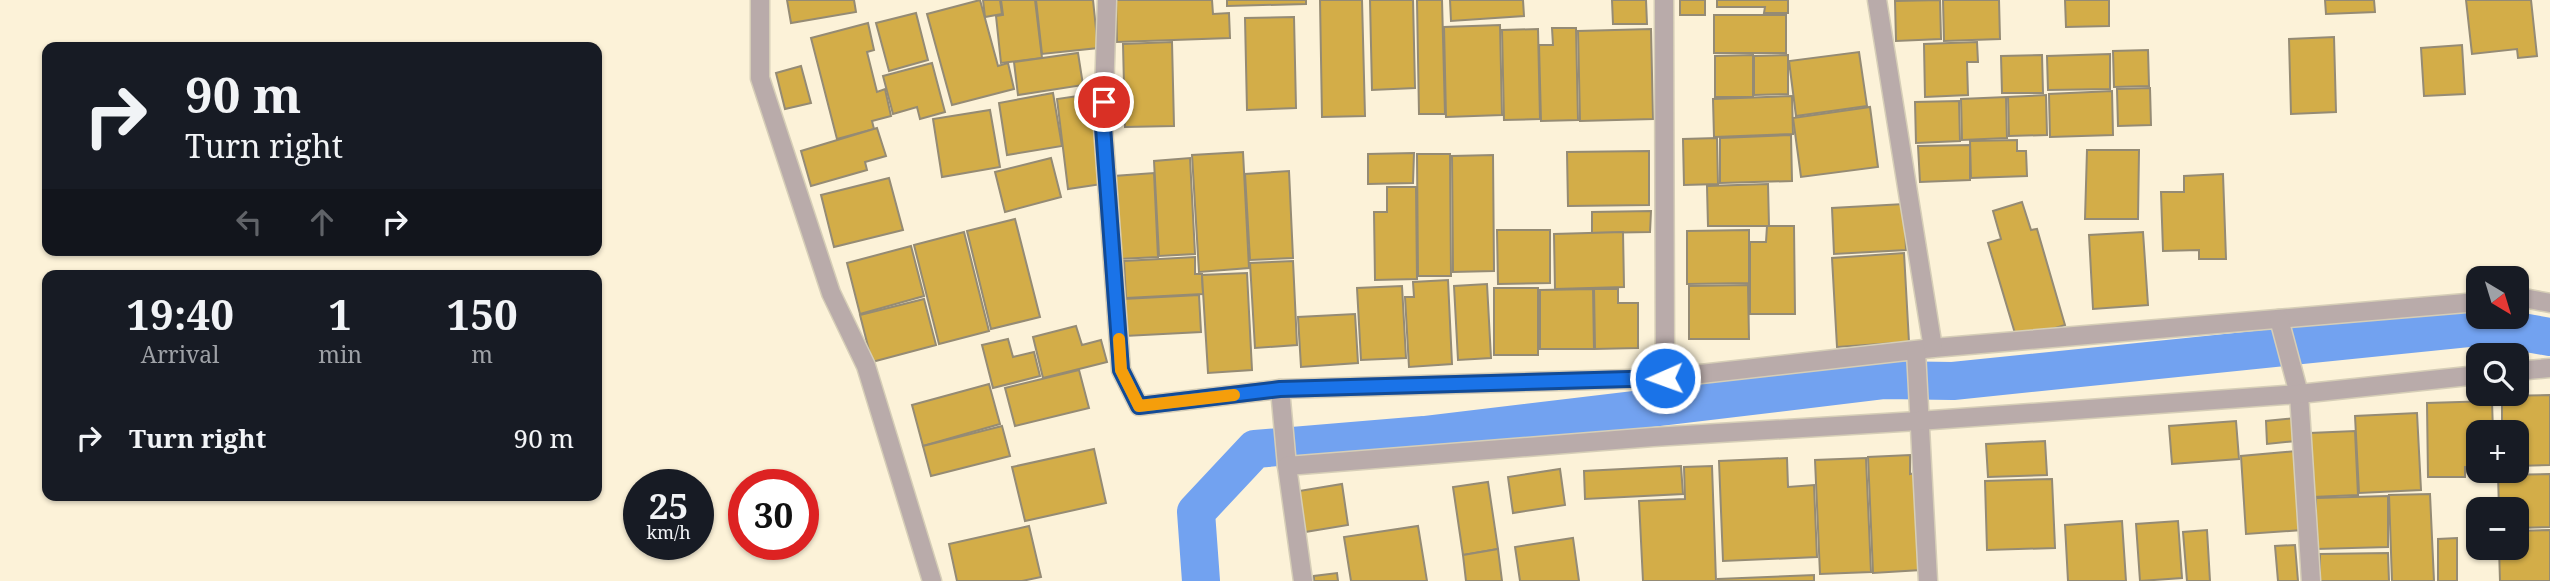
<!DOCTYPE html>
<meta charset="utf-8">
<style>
:root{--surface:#171b24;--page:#242831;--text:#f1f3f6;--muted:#9ea1a6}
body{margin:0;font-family:"Noto Serif",serif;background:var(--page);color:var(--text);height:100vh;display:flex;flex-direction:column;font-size:26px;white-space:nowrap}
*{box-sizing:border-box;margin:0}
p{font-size:23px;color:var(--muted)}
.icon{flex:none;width:38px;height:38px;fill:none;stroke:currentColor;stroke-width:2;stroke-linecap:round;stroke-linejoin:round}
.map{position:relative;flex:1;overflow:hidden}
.sheet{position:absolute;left:42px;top:270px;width:560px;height:231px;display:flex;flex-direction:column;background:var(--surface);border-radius:14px;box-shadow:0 2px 5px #0004}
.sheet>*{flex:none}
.hud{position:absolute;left:42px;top:42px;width:560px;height:214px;border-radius:14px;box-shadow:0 2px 5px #0004;background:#171b24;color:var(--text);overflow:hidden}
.needle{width:46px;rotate:142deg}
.tools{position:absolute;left:2466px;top:266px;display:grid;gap:14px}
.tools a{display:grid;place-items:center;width:63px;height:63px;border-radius:14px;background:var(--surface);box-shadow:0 2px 5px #0004;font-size:35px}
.speed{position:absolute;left:623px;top:469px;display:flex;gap:14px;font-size:35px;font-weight:700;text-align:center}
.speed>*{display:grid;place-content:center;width:91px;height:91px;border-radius:50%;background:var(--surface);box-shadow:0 2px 5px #0004;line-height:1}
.speed small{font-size:18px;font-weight:400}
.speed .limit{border:10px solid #d22;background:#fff;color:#111}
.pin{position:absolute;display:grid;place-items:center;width:60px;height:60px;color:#fff;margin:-30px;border:4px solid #fff;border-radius:50%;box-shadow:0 2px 7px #0007}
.me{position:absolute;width:77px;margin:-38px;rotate:268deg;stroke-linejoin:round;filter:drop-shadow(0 0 5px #0008)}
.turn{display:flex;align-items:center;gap:24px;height:147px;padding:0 28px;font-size:32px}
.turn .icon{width:91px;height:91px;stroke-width:2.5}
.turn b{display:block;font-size:49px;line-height:60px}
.lanes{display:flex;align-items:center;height:66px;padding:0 28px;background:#0003;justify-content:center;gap:35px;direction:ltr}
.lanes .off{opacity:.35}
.eta{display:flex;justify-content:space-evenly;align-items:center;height:119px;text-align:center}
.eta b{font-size:42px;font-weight:700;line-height:49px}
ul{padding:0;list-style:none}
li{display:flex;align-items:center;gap:21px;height:98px;padding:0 28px}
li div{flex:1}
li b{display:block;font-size:26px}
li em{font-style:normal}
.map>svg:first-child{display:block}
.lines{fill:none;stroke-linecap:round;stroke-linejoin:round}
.canal{stroke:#72a2f0;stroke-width:38}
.building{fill:#d3ad48;stroke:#958b74;stroke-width:2}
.street-casing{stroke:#d6ceb7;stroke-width:21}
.street{stroke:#b9abaa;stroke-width:18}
.route-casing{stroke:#114b97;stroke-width:18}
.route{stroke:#1a73e8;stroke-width:12}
.slow{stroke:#f59e0b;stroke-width:12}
</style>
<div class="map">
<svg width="2550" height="581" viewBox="0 0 2550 581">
<rect width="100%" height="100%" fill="#fcf2d8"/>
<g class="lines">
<!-- canal -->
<polyline class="canal" points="1201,581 1196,512 1255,449 1424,435 1885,380 1953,381 2488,326 2550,337"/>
</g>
<!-- building -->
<g class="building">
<polygon points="787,0 854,0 856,12 791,23"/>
<polygon points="980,0 998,66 1008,63 1014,89 952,105 927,14"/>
<polygon points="983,0 1000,0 1002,14 985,17"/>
<polygon points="1001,0 1035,0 1042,58 1001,63 996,16 1003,15"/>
<polygon points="1036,0 1093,0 1098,48 1042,54"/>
<polygon points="1116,0 1212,0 1213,14 1229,13 1230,38 1117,42"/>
<polygon points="1227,0 1306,0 1306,4 1227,6"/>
<polygon points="1320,0 1362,0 1365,116 1322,117"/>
<polygon points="1370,0 1413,0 1415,88 1372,90"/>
<polygon points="1417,0 1442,0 1445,114 1419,114"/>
<polygon points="1450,0 1523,0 1524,16 1451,21"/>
<polygon points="1612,0 1646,0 1647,24 1613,24"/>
<rect x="1680" y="0" width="25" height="15"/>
<polygon points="1717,0 1788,0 1788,13 1764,13 1765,7 1717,7"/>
<polygon points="1940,0 1941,39 1896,41 1895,1"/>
<polygon points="1943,0 1999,0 2000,39 1944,41"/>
<polygon points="2065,0 2109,0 2109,26 2066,27"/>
<polygon points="2325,0 2374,0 2375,12 2326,14"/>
<polygon points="2466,0 2531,0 2537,56 2518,58 2517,49 2472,54"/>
<polygon points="916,13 928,60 889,71 876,23"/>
<rect x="1714" y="15" width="72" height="38"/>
<polygon points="1294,17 1296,108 1247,110 1245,18"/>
<polygon points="868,23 874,50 867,52 877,92 885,89 891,116 872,121 874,129 837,139 811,38"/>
<polygon points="1500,25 1502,115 1446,117 1444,27"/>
<polygon points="1552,28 1576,28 1578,120 1541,121 1539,45 1553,45"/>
<polygon points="1538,29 1540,119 1504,120 1502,30"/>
<polygon points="1651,29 1653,119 1580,121 1578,31"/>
<polygon points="2334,37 2336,112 2291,114 2289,39"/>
<polygon points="1172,42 1174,126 1125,127 1123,44"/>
<polygon points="1977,42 1978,62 1967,62 1968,95 1925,97 1924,44"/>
<polygon points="2462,45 2465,94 2424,96 2421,48"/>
<polygon points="2148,50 2149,86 2114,87 2113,51"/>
<polygon points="1859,52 1867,106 1796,116 1789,61"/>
<polygon points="1078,53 1083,85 1018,95 1014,62"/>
<polygon points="2110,54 2110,89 2048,90 2047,56"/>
<polygon points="1753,55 1753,97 1715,97 1715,56"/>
<polygon points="1788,55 1788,94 1754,95 1754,56"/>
<polygon points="2042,55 2043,93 2002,93 2001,56"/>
<polygon points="932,63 945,112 920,119 917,107 893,114 883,76"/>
<polygon points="801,66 811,103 785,109 776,73"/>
<polygon points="2150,88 2151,125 2118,126 2117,89"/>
<polygon points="2112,91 2113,135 2050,137 2049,94"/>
<polygon points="1053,93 1062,146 1007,155 999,103"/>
<polygon points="1092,94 1102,184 1068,189 1057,99"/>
<polygon points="2046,95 2047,135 2009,136 2008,97"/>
<polygon points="1792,96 1793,134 1714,137 1713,99"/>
<polygon points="2006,97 2007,138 1962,140 1961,99"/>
<polygon points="1959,101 1960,141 1916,143 1915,102"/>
<polygon points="1870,107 1878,167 1801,177 1793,118"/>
<polygon points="990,110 1000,167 942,177 933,119"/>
<polygon points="877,128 886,156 865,162 867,170 811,186 801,151"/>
<polygon points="1791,135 1792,181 1720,183 1720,138"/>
<polygon points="1717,138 1718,184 1684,185 1683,139"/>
<polygon points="2017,140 2017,151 2026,151 2027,176 1971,178 1970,141"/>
<polygon points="1970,145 1970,180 1920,182 1918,146"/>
<polygon points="2087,150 2139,150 2138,219 2085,219"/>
<polygon points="1649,151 1649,205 1568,206 1567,152"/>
<polygon points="1243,152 1249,268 1199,272 1192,155"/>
<polygon points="1414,153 1413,183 1368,184 1368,154"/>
<polygon points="1417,154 1450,154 1451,276 1418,276"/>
<polygon points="1493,155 1494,271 1453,272 1452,156"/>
<polygon points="1051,158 1061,197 1005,212 995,172"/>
<polygon points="1190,158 1195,254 1159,256 1154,161"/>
<polygon points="1289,171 1293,258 1250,260 1245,174"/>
<polygon points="1154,173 1158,257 1119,259 1114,176"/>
<polygon points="2223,174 2226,259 2199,259 2199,250 2163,251 2161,192 2184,192 2184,176"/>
<polygon points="889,178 903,230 834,247 821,195"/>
<polygon points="1768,184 1769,226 1708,226 1707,186"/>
<polygon points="1387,187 1416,187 1417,279 1375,280 1374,212 1387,212"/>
<polygon points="2022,202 2031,230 2037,229 2065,325 2017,340 1988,243 2001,239 1993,211"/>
<polygon points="1904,204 1906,250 1834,254 1832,208"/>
<polygon points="1651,211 1650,232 1592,233 1592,212"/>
<polygon points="1015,219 1040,317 991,329 967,231"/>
<polygon points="1767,226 1794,226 1795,314 1750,314 1750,242 1766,242"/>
<polygon points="1497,230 1550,230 1550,283 1498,284"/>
<polygon points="1749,230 1749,283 1687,284 1687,231"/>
<polygon points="964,232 989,331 939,344 914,245"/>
<polygon points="1623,232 1624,287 1555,289 1554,234"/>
<polygon points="2143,232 2148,305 2093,309 2089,235"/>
<polygon points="911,246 924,296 860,314 847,263"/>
<polygon points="1904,253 1909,342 1837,347 1832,258"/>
<polygon points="1195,257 1195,274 1202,274 1203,294 1126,298 1124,261"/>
<polygon points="1293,261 1297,345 1255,348 1250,263"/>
<polygon points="1247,273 1252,370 1208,373 1202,275"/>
<polygon points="1448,280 1452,364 1409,367 1405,297 1414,297 1413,282"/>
<polygon points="1487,284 1491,358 1458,360 1454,286"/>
<polygon points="1748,285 1749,339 1689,339 1689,286"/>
<polygon points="1402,286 1406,358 1361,360 1357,288"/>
<rect x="1494" y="288" width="44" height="67"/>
<polygon points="1593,289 1594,349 1540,349 1540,290"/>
<polygon points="1594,289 1618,289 1618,303 1638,303 1638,348 1595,349"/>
<polygon points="1199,295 1201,332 1125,336 1123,299"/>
<polygon points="924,299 936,345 872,362 860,315"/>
<polygon points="1355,314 1358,363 1301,367 1298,317"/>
<polygon points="1076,326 1082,345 1101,340 1107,362 1043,378 1033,337"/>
<polygon points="1008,339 1013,357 1034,352 1040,376 993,388 982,345"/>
<polygon points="1079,370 1089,408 1015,426 1005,388"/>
<polygon points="989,384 1000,424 923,446 912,405"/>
<polygon points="2550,395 2550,465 2516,466 2516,432 2502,432 2502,396"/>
<polygon points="2492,401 2493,432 2478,432 2478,467 2465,467 2465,477 2428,477 2427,403"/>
<polygon points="2417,413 2421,490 2359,493 2355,416"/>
<polygon points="2295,418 2296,441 2267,444 2266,421"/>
<polygon points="2236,421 2239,459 2172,464 2169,426"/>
<polygon points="1002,426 1010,456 931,476 923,446"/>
<polygon points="2355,431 2358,495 2312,497 2310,433"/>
<polygon points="2045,441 2047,475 1988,477 1986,444"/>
<polygon points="1094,449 1106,503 1025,521 1012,467"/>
<polygon points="2296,451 2302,530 2246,534 2241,456"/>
<polygon points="1910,455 1910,474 1917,473 1921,570 1873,573 1868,457"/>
<polygon points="1787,458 1788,487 1814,485 1817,557 1723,561 1719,461"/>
<polygon points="1866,458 1871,572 1820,574 1815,460"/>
<polygon points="1681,466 1683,494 1585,499 1584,471"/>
<polygon points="1712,466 1716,581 1643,581 1639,501 1685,499 1684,467"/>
<polygon points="1560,469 1565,505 1513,513 1508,477"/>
<polygon points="2550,474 2550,527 2516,528 2516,509 2499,509 2498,475"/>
<polygon points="2052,479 2055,548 1987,550 1985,481"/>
<polygon points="1488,482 1498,549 1463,555 1453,487"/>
<polygon points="1342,484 1348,525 1305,532 1299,491"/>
<polygon points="2430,494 2434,581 2392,581 2389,495"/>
<polygon points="2388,496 2388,547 2316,549 2316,498"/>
<polygon points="2122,521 2126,581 2068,581 2065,525"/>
<polygon points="2178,521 2182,578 2140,581 2136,524"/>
<polygon points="1029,526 1041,577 1022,581 957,581 949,544"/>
<polygon points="1418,526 1427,581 1351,581 1344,537"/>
<polygon points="2207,530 2210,581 2187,581 2183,532"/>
<polygon points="2550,530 2550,581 2500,581 2499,548 2516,548 2516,531"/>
<polygon points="1573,538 1579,581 1520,581 1515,547"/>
<polygon points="2457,538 2457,581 2438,581 2438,539"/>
<polygon points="2295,545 2298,581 2278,581 2275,546"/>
<polygon points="1498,549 1502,581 1466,581 1463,555"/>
<polygon points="2388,553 2389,581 2320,581 2320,554"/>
<polygon points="1337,573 1338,581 1314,581 1314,576"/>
<polygon points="1814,575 1814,581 1718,581 1718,579"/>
</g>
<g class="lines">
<!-- street casing -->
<g class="street-casing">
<g id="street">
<polyline points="760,0 760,78 831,293 866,366 932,581"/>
<polyline points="1107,0 1103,127 1121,370 1139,406 1280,389 1665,378 1933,348 2478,302"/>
<polyline points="1664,0 1665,378"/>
<polyline points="1877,0 1933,348"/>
<polyline points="2516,298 2524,298 2550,303"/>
<polyline points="2279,319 2299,394 2311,581"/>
<polyline points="1916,351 1928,581"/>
<polyline points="2516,371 2550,368"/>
<polyline points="1280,389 1287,466"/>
<polyline points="1303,581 1287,466 1653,437 1918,421 2299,394 2478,375"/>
</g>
</g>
<!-- street -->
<use href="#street" class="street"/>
</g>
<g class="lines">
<!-- route casing -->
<g class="route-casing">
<polyline id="route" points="1104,102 1103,127 1121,370 1139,406 1280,389 1665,378"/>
</g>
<!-- route -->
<use href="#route" class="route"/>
<!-- slow -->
<polyline class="slow" points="1119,339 1121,370 1139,406 1234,395"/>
</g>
</svg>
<div class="tools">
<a><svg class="needle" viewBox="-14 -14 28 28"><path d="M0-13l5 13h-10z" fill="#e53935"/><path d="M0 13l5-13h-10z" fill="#9ea1a6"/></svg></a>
<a><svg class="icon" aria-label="search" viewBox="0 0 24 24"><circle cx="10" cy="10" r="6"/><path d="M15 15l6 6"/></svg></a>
<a>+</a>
<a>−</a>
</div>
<div class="speed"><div>25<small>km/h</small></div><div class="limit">30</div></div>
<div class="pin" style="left:1104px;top:102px;background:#d93025"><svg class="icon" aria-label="arrive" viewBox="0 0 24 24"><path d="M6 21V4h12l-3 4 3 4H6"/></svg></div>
<svg class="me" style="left:1665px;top:378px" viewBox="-20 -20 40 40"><circle r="17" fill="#1a73e8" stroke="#fff" stroke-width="3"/><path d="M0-11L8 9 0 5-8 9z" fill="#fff"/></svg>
<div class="hud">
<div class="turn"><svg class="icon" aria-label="right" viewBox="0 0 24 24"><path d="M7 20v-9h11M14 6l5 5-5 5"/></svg><div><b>90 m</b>Turn right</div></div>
<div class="lanes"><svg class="icon off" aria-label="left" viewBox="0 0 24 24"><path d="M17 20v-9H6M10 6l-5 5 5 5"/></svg><svg class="icon off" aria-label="ahead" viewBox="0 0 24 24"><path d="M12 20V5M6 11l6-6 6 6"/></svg><svg class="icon" aria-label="right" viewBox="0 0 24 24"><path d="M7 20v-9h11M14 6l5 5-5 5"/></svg></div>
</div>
<section class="sheet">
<div class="eta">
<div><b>19:40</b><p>Arrival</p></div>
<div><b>1</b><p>min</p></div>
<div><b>150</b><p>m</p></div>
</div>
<ul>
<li><svg class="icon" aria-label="right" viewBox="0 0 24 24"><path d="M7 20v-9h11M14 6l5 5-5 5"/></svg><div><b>Turn right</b></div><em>90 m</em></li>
</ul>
</section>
</div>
